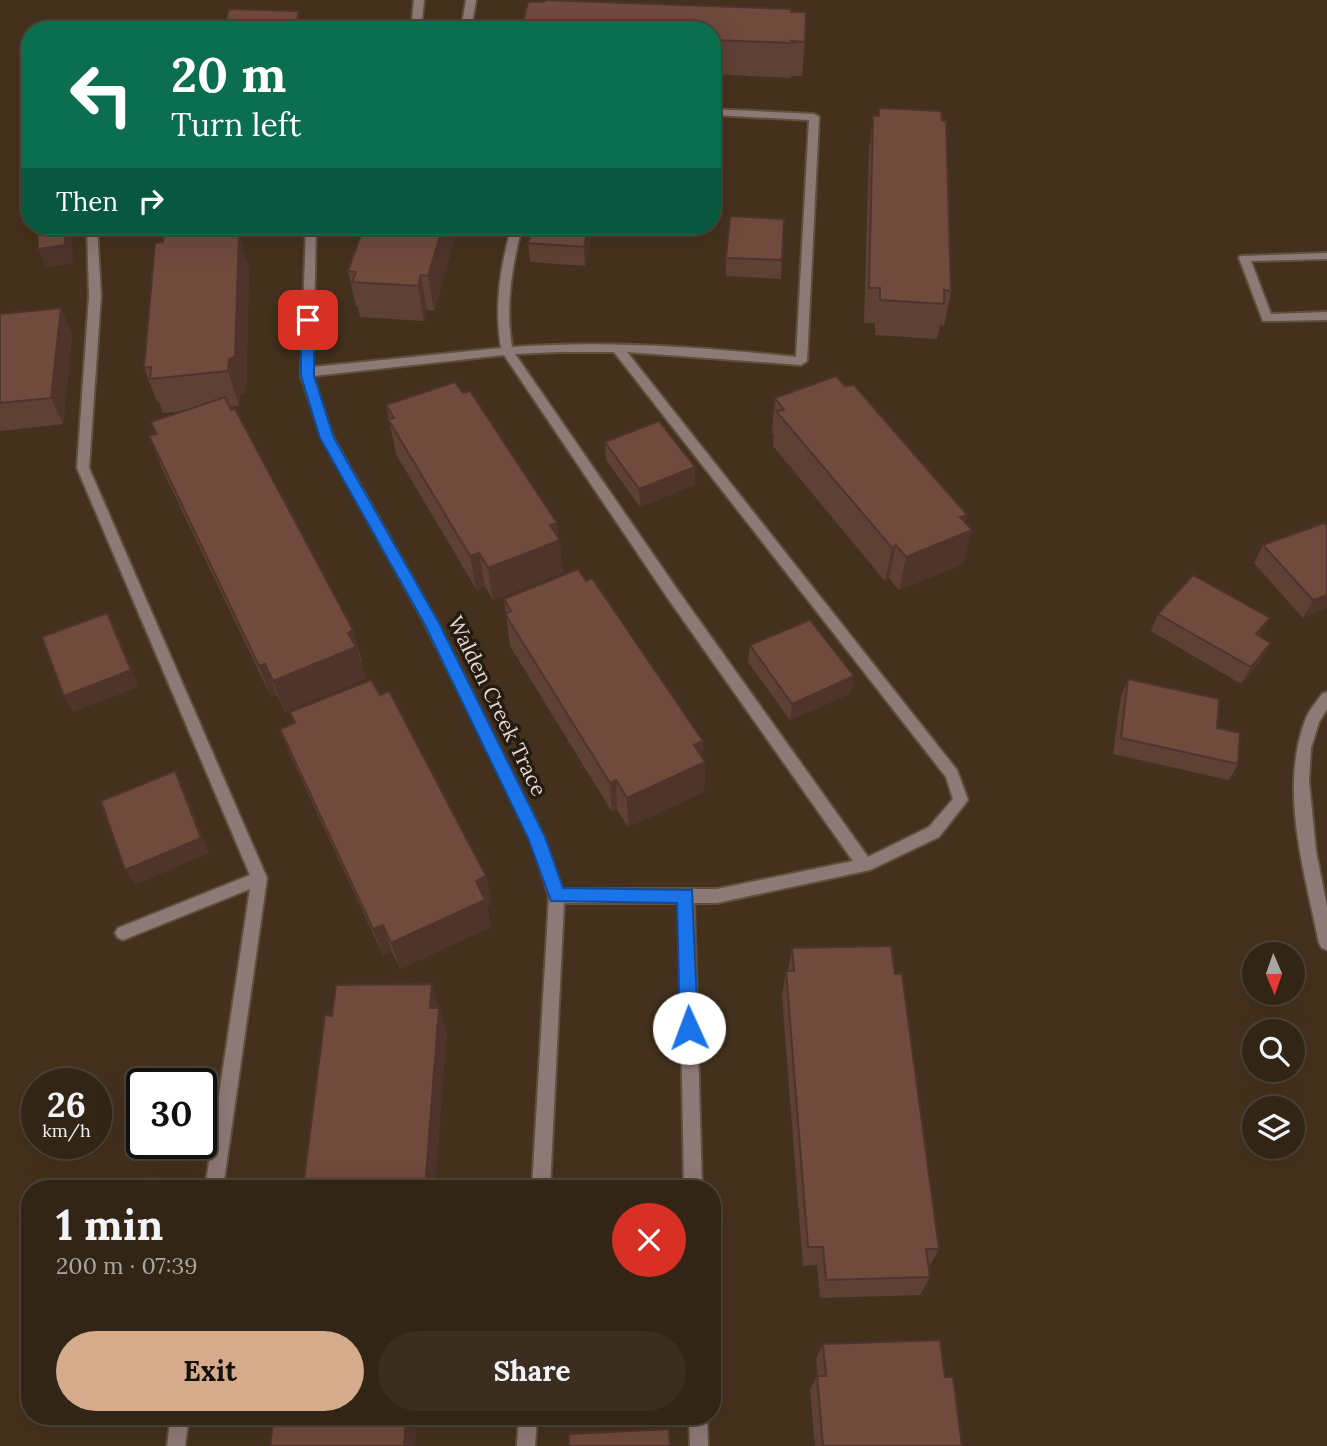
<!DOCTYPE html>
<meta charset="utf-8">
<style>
:root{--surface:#332516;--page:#3b2d1f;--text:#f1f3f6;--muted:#a9a5a1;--line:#4e4235;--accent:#d6ab8b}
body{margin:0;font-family:Lora,serif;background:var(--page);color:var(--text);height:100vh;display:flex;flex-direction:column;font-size:26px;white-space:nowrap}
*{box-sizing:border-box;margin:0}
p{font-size:23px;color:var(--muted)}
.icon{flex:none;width:38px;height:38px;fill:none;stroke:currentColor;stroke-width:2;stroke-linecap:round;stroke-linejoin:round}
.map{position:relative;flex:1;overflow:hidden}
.sheet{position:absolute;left:21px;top:1180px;width:700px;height:245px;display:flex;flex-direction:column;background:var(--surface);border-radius:28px;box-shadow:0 7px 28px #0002,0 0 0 2px var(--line)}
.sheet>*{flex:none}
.hud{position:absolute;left:21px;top:21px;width:700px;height:214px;border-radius:28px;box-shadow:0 7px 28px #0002,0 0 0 2px var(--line);background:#0b6e4f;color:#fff;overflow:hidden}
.needle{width:46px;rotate:178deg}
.tools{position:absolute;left:1242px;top:942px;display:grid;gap:14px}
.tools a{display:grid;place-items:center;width:63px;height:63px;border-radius:50%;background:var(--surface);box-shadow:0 7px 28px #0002,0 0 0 2px var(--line);font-size:35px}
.speed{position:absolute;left:21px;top:1068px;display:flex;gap:14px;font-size:35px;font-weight:700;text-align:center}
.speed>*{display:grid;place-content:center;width:91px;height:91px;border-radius:50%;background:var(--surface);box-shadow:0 7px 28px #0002,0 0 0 2px var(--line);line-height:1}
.speed small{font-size:18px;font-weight:400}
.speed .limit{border:4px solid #111;border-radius:10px;background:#fff;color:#111}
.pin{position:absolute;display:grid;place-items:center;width:60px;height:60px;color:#fff;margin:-30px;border-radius:14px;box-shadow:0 4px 10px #0006}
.me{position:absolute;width:77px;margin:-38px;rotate:358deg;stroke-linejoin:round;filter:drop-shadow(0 0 5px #0008)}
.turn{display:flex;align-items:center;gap:24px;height:147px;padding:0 35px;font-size:32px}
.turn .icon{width:91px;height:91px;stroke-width:2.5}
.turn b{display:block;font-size:49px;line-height:60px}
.then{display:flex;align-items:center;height:66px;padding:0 35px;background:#0003;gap:14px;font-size:26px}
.round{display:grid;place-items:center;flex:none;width:74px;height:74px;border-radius:37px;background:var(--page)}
.summary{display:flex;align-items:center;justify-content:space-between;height:119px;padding:0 35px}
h1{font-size:42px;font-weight:700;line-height:52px}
.button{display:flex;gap:14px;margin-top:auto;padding:14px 35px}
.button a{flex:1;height:80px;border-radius:42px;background:var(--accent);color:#111;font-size:28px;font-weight:700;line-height:80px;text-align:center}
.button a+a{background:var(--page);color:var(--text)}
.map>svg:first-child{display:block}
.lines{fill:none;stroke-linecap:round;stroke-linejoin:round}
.lane-casing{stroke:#614f3c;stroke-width:4}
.street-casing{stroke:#614f3c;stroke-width:4}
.lane{fill:#8d7a76;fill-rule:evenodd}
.street{fill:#8d7a76;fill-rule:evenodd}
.wall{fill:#5f4034}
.shaded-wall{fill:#4e342b}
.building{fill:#6f4a3d;stroke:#4e342b;stroke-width:2}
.route{fill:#1a73e8;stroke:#114b97;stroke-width:2}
.labels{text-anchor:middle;stroke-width:7;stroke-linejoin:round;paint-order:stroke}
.street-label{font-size:21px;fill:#e4d8cc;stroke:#241b12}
</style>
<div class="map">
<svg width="1327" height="1446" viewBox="0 0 1327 1446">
<rect width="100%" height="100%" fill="#44311d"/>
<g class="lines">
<!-- lane casing -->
<g class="lane-casing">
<polygon id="lane" points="1327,253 1327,259 1251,261 1271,314 1327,312 1327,320 1263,321 1239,258 1240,256"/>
</g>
<!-- street casing -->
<g class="street-casing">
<g id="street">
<polygon points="414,0 424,0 421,30 411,30"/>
<polygon points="466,0 476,0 471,30 461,30"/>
<path d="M 712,109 L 814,114 L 819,117 L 807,361 L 801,365 L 627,352 L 957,770 L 968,800 L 939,837 L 870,870 L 717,903 L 694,903 L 702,1188 L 684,1188 L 679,903 L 564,903 L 550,1188 L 532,1188 L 549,896 L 530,837 L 425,624 L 321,437 L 301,376 L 306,226 L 316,226 L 313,367 L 501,348 C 494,306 500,266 512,226 L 522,226 C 512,267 505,305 512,347 C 607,340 701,347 796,357 L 809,120 L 712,115 ZM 558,352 L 614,352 L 946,777 L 953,799 L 929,827 L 868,857 L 679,592 L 515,354 ZM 504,355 L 669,600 L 853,861 L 717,889 L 562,889 L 544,837 L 438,623 L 333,437 L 313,376 Z"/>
<polygon points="87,226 97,226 101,296 89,468 267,878 223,1188 205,1188 250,889 123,940 118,938 115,933 118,928 250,875 77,468 89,296"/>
<path d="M 1327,692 L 1327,709 L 1319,722 L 1311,748 L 1309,781 L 1316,851 L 1327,907 L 1327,950 L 1322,948 L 1319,943 C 1305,873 1279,791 1305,721 C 1308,711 1316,703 1322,694 Z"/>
<polygon points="171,1416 189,1416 185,1446 167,1446"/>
<polygon points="519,1416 537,1416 535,1446 517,1446"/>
<polygon points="689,1416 707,1416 708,1446 690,1446"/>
</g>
</g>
<!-- lane -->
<use href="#lane" class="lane"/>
<!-- street -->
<use href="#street" class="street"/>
</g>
<!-- wall -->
<g class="wall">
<polygon points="791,12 805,42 802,76 791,76 791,78 712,74 712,40"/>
<polygon points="879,108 951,291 944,326 940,325 937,339 875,335 875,323 864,323 869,151 873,116 878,116"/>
<polygon points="157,226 239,226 240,232 235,233 249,268 246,392 240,394 239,406 230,407 353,630 362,662 361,663 365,679 285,712 277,695 271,697 163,471 149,436 156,434 151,422 183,411 163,413 159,402 157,402 144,368 163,242"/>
<polygon points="364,226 458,226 434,311 427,310 424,321 360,317 358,306 356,306 348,271"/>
<polygon points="533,226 594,226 585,266 530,262 528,243"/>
<polygon points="726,258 782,260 781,279 726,276"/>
<polygon points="61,308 72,335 63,424 0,431 0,314"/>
<polygon points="775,398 965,523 963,564 899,590 889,578 885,581 773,446 774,435 772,432"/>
<polygon points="386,405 557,523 563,573 493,600 485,586 476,589 396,454"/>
<polygon points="605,442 695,467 695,485 640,507 606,460"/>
<polygon points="1327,526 1327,608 1303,618 1254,563 1263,545"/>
<polygon points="504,599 703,741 702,758 705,762 704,792 628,827 617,810 612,812 510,646"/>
<polygon points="1158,614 1260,636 1261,660 1241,684 1151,631"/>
<polygon points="750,645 851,693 790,720 748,662"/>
<polygon points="1128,679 1217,728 1238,764 1229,780 1113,754 1121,696"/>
<polygon points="380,695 486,876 492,904 487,906 491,927 400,969 392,952 383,955 292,759 280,729 294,723 290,712"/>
<polygon points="792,948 939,1249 929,1267 930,1277 920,1295 820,1298 817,1265 803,1266 782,997 786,971 788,971"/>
<polygon points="823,1344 945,1377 962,1446 815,1446 810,1390 817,1376 818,1376 816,1359"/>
</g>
<!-- shaded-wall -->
<g class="shaded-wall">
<polygon points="299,11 303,30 295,30"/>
<polygon points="65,226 72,226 73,263 46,268 38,249"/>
<polygon points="157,226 239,226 240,232 235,233 236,241 163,242"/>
<polygon points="443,226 458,226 434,311 428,276"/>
<polygon points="589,226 594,226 585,266 584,247"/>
<polygon points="239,233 249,268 246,392 240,394 239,406 228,371"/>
<polygon points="421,275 427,310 424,321 418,286"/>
<polygon points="61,308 72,335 63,424 51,398"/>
<polygon points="695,467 695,485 640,507 639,489"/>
<polygon points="967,515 962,534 972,530 963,564 899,590 906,557 960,517"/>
<polygon points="557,523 558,541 560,540 563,573 493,600 488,568 550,525"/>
<polygon points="896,545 889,578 885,581 892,548"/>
<polygon points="479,553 485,586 476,589 470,556"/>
<polygon points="1327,595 1327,608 1303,618 1313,600"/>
<polygon points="107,613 116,630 139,687 73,712 64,696"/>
<polygon points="1270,618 1261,635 1247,651 1256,634"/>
<polygon points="353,630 365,679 285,712 273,681"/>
<polygon points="1271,643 1261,660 1241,684 1251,667"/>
<polygon points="265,664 277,695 271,697 259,666"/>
<polygon points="854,676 851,693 790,720 792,704"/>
<polygon points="703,741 702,764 705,762 704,792 628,827 627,798 694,745"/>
<polygon points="175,771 183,787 209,853 135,885 125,870"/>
<polygon points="616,780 617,810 612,812 610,783"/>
<polygon points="486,876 492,904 487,906 491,927 400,969 391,943 476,881"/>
<polygon points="383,925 392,952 383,955 373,929"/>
<polygon points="432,984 447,1033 435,1188 425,1188 430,1008"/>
<polygon points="163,1178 173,1188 161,1188"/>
<polygon points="406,1416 418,1416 415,1446 404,1446"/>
</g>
<!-- building -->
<g class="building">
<polygon points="544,0 791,9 791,12 806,12 805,42 792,41 794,43 712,40 712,30 521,30 528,2 544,2"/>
<polygon points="229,9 299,11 295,30 223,30"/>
<polygon points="879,108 941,111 942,121 946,121 951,291 944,290 944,304 880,300 880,288 869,288 873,116 879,116"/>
<polygon points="730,216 784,219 782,260 726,258"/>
<polygon points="38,226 65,226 65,245 38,249"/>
<polygon points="364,226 443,226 428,276 421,275 418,286 352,282 356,272 348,271"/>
<polygon points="533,226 589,226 584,247 528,243"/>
<polygon points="227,228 227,234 239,233 235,357 229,359 228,371 150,379 151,367 144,368 155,243 163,242 164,233"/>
<polygon points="61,308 51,398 0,403 0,314"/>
<polygon points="836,376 845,386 854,385 967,515 960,517 972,530 906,557 896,545 892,548 776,411 784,410 775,398"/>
<polygon points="455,382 463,393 470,391 557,523 550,525 560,540 488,568 479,553 470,556 388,419 394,418 386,405"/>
<polygon points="225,397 231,410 235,409 353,630 348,633 356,647 273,681 265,664 259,666 149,436 157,434 151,422"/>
<polygon points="659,421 695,467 639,489 605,442"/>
<polygon points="1324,523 1327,526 1327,595 1313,600 1263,545"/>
<polygon points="578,569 586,581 592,578 703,741 694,745 705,762 627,798 616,780 610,783 505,614 511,611 504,599"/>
<polygon points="1193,575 1270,618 1256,634 1271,643 1251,667 1158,614"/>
<polygon points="107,613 131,670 64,696 42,637"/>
<polygon points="810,620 854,676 792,704 750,645"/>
<polygon points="1128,679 1219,699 1217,728 1240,733 1238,764 1121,738"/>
<polygon points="371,680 380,695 389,691 486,876 476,881 485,900 391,943 383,925 373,929 280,729 295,723 290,712"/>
<polygon points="175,771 201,838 125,870 101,801"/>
<polygon points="891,946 895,974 902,974 939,1249 926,1249 930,1277 826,1280 823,1247 808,1247 786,971 794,971 792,948"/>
<polygon points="432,984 430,1008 439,1008 425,1188 303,1188 325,1015 332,1016 336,985"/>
<polygon points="163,1178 161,1188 71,1188 73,1180"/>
<polygon points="940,1340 945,1377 953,1377 962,1446 823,1446 817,1376 826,1376 823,1344"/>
<polygon points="274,1416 406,1416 404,1446 270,1446"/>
<polygon points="669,1429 670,1446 569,1446 569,1434"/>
</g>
<!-- route -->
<polygon class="route" points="308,316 314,320 314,376 334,438 439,623 545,837 563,888 692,890 698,1028 696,1035 689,1037 683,1035 680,1028 677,903 551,901 528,838 425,625 320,438 301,376 301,320"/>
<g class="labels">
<!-- street labels -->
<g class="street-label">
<text transform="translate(497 706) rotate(64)" y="7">Walden Creek Trace</text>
</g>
</g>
</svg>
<div class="tools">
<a><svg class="needle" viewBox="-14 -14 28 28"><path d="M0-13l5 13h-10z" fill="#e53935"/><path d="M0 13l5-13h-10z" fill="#a9a5a1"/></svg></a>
<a><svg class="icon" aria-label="search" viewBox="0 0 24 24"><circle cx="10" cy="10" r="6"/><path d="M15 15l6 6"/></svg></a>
<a><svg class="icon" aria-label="layers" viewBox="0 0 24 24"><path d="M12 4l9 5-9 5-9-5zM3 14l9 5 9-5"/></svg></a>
</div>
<div class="speed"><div>26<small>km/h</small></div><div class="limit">30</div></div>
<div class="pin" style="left:308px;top:320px;background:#d93025"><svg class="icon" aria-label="arrive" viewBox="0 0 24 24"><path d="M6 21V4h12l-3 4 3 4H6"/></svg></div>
<svg class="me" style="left:689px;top:1028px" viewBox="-20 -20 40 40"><circle r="19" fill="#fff"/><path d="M0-13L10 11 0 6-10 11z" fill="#1a73e8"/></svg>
<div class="hud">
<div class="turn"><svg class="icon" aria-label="left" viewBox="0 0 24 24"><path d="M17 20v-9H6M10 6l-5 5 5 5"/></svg><div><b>20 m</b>Turn left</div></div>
<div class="then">Then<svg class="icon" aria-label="right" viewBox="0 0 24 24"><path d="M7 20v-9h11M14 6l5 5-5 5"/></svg></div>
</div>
<section class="sheet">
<div class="summary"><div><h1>1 min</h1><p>200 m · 07:39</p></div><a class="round" style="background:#d93025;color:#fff"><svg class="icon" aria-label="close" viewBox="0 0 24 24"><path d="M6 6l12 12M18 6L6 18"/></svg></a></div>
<div class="button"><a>Exit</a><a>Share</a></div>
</section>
</div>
